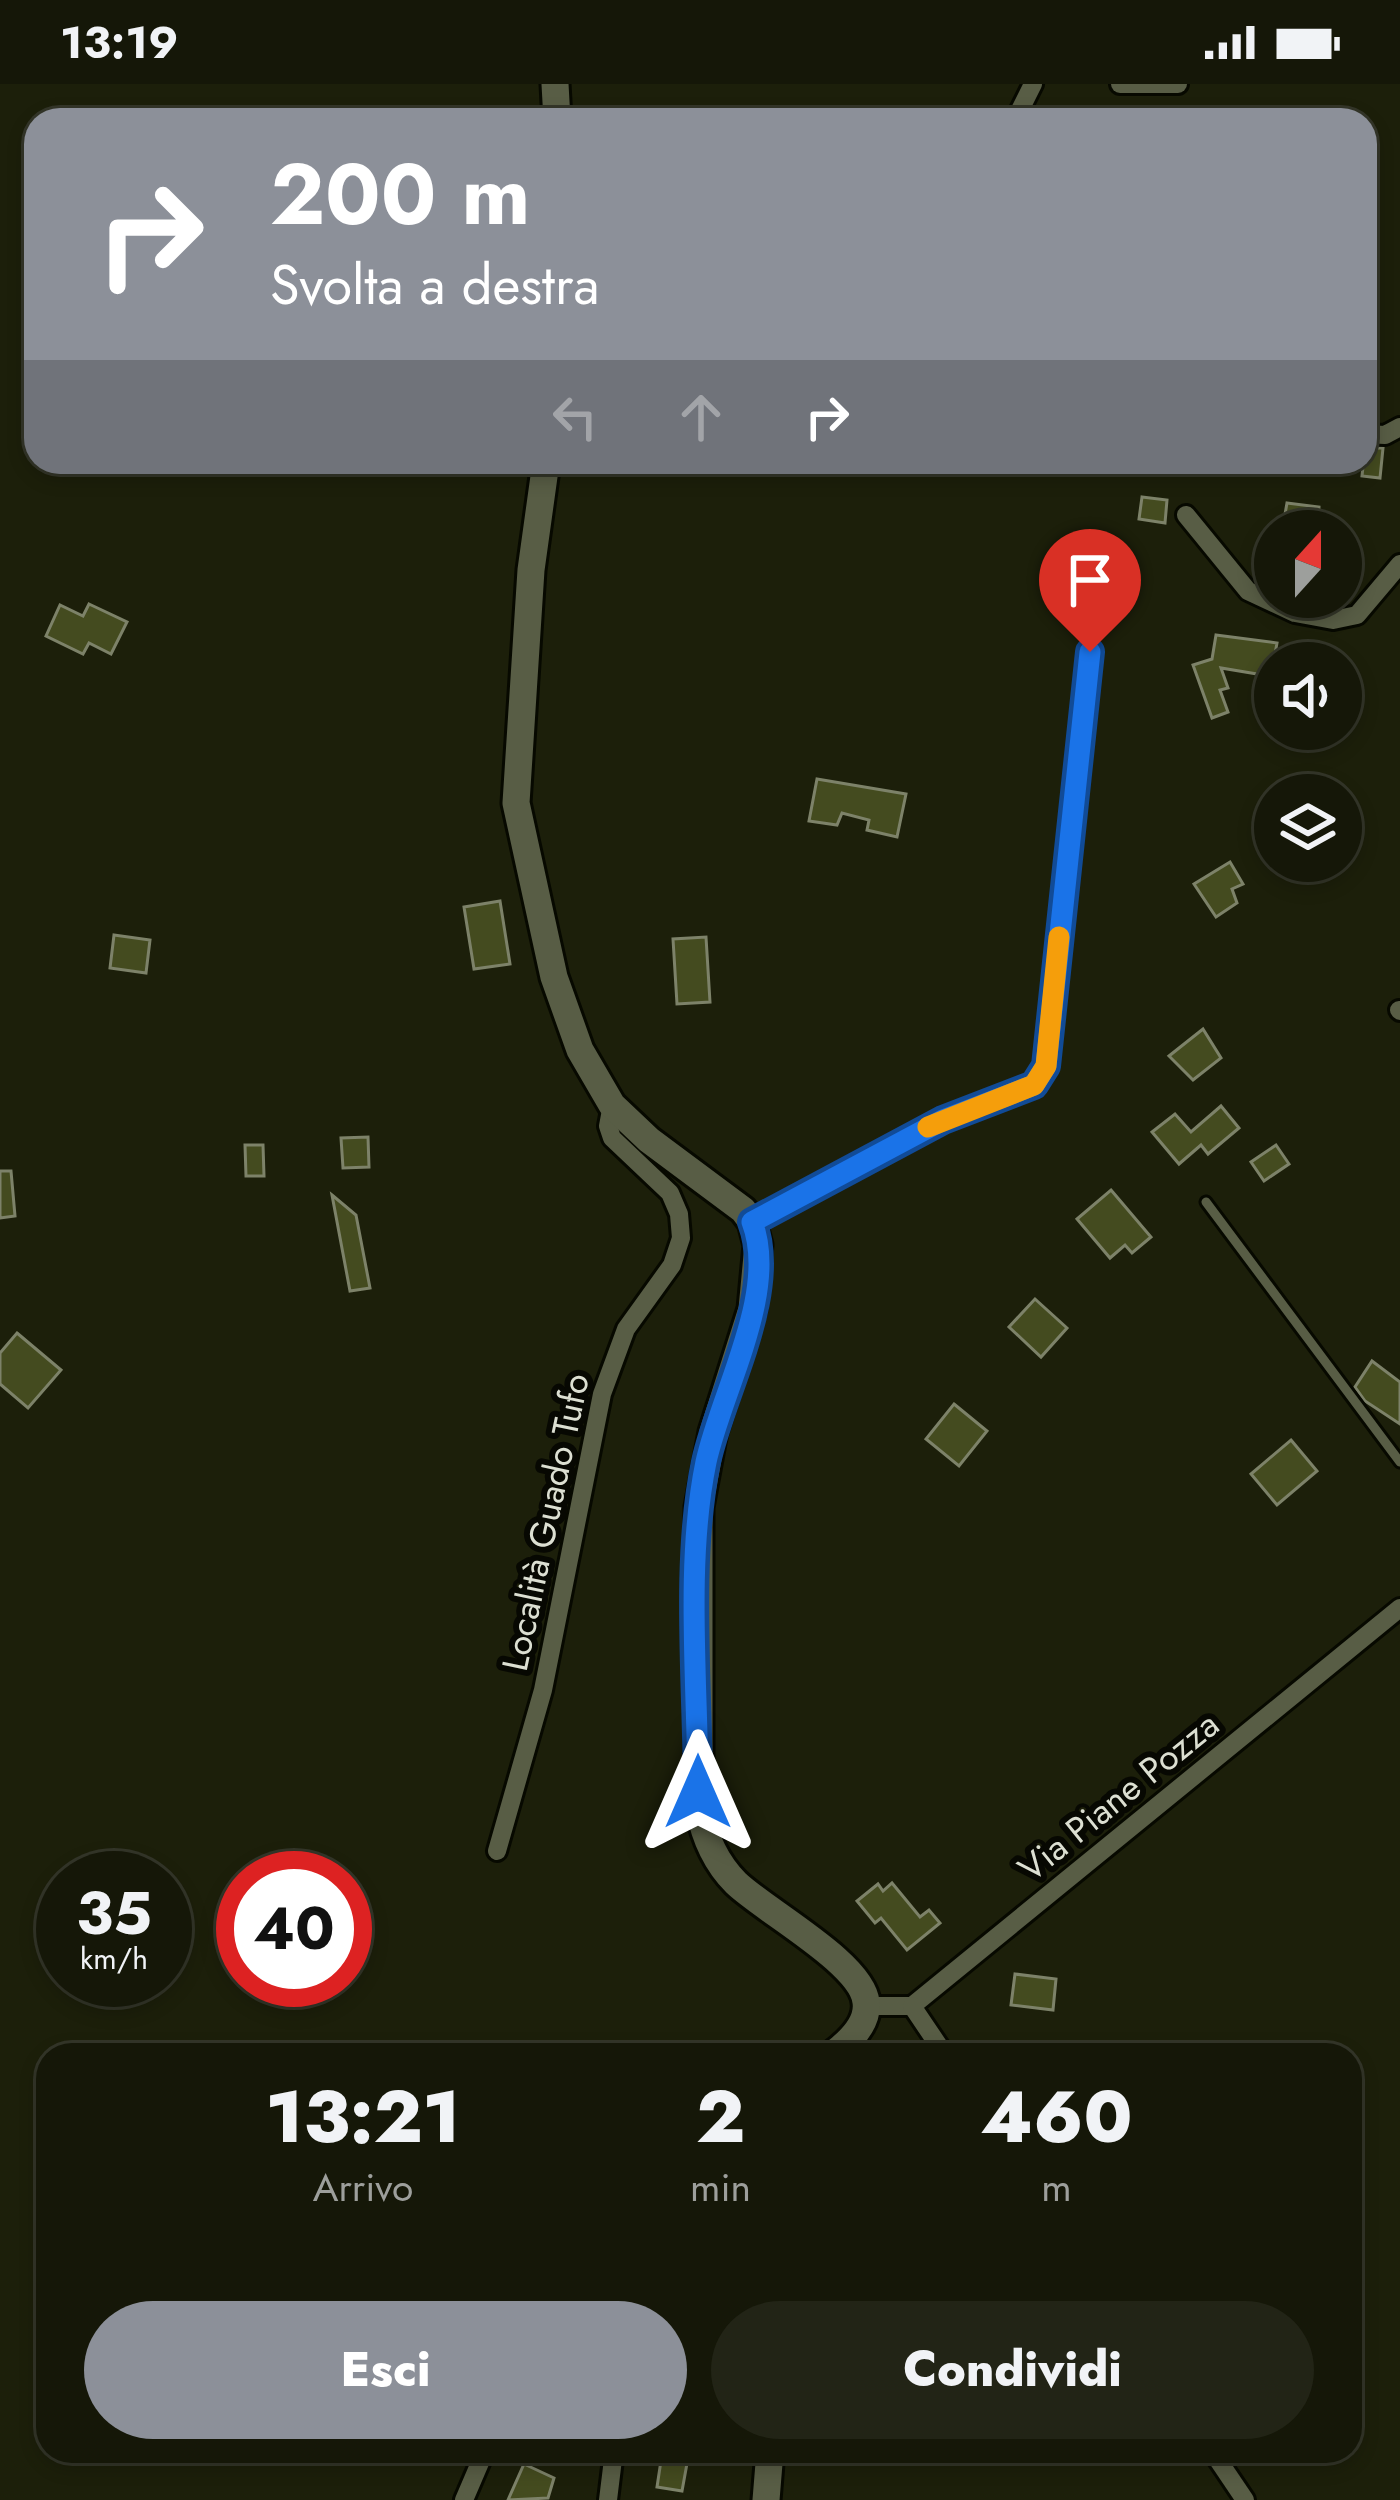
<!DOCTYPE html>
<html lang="it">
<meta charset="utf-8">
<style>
:root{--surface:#151708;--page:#222416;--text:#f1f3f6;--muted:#9d9f9c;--line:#343629;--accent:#8c9099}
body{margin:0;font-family:Jost,sans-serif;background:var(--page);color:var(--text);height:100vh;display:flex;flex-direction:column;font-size:45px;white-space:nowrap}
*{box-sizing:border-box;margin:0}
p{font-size:39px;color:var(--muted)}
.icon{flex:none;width:66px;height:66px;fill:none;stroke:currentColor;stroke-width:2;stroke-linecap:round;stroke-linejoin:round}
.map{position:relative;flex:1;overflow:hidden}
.sheet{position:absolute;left:36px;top:1959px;width:1326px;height:420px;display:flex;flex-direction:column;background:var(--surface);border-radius:36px;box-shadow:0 6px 18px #0003,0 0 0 3px var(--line)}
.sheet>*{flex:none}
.hud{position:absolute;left:24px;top:24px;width:1353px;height:366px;border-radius:36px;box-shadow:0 6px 18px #0003,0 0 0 3px var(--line);background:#8c9099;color:#fff;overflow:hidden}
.needle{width:78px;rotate:21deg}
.controls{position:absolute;left:1254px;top:426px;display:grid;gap:24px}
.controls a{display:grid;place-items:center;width:108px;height:108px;border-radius:50%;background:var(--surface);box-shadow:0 6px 18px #0003,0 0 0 3px var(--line);font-size:60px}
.speed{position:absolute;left:36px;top:1767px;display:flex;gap:24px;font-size:60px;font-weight:700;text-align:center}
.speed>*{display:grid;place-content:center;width:156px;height:156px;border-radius:50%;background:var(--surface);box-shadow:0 6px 18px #0003,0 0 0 3px var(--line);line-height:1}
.speed small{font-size:30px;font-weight:400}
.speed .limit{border:18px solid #d22;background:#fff;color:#111}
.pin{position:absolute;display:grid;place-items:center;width:102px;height:102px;color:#fff;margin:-123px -51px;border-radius:50% 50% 50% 0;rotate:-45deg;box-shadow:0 0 12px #0007}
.pin .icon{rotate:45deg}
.me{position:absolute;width:132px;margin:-66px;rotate:0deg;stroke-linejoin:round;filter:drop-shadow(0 0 9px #0008)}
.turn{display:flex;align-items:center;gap:42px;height:252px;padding:0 48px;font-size:54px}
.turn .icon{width:156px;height:156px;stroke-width:2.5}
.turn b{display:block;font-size:84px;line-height:102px}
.lanes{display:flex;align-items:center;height:114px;padding:0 48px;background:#0003;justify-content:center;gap:60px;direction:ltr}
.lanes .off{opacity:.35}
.eta{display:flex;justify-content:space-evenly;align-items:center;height:204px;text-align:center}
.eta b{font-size:72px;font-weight:800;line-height:84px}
.primary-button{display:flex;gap:24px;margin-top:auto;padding:24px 48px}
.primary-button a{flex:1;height:138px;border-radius:72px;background:var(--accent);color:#fff;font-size:48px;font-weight:800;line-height:138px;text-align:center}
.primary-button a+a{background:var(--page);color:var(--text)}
.status{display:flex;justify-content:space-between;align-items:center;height:84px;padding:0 60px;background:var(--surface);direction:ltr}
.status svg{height:33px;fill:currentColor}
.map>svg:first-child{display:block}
.building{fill:#444b1f;stroke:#7d8269;stroke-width:3}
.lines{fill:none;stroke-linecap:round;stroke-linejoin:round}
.lane-casing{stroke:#070900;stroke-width:15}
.street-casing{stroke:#070900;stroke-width:24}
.secondary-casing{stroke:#070900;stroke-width:33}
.lane{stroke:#585d45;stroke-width:9}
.street{stroke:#585d45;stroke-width:18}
.secondary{stroke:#585d45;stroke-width:27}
.route-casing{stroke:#114b97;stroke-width:30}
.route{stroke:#1a73e8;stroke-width:21}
.slow{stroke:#f59e0b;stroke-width:21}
.labels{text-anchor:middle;stroke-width:12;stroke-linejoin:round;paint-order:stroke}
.street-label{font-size:36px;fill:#dcdfd2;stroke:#070802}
</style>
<div class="status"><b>13:19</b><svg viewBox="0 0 49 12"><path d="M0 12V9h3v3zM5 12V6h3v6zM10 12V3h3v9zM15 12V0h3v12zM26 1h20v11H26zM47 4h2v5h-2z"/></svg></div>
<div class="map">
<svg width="1400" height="2416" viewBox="0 0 1400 2416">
<rect width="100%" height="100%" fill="#1c1f0a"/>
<!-- building -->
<g class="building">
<polygon points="1365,364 1383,364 1380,394 1362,392"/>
<polygon points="1142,413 1167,416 1165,439 1139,435"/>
<polygon points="1287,419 1319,423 1318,447 1282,447"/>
<polygon points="89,520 127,538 111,570 89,559 83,570 46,552 60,521 83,532"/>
<polygon points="1216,551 1277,559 1272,586 1264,585 1263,591 1221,584 1228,604 1220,606 1228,628 1212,634 1193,581 1212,575"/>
<polygon points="817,695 906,710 897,753 867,746 869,736 842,729 837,741 809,737"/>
<polygon points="1230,778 1243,800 1232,805 1237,819 1216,833 1194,800"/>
<polygon points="500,817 510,880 474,885 464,823"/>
<polygon points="114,851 150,856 146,889 110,884"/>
<polygon points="706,853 710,918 677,920 673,855"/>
<polygon points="1203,945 1221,974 1193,996 1169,972"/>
<polygon points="1221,1022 1239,1044 1208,1070 1201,1061 1179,1080 1152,1048 1175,1030 1191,1048"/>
<polygon points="368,1053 369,1083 343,1084 341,1054"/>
<polygon points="245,1061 263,1061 264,1092 246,1092"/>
<polygon points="1276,1061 1289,1080 1264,1097 1251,1078"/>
<polygon points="0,1087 11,1087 15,1132 0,1134"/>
<polygon points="1111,1106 1151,1153 1132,1169 1125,1161 1110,1174 1077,1135"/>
<polygon points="332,1111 356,1131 370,1204 350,1207"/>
<polygon points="1035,1215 1067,1244 1041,1273 1009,1243"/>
<polygon points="17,1249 61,1286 28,1324 0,1300 0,1269"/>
<polygon points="1372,1277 1400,1298 1400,1340 1365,1317 1355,1303"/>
<polygon points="954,1320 987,1347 959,1382 926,1355"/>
<polygon points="1291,1356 1317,1387 1277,1421 1251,1390"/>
<polygon points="892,1799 920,1833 929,1826 940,1839 907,1866 881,1834 875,1839 857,1817 878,1800 883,1807"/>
<polygon points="1015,1890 1056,1895 1053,1926 1011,1921"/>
<polygon points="662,2370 688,2374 682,2407 657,2403"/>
<polygon points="524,2380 554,2394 548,2414 508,2416"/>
</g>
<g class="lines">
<!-- lane casing -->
<g class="lane-casing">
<polyline id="lane" points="1206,1118 1400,1378"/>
</g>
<!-- street casing -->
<g class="street-casing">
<g id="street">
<polyline points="1120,0 1178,0"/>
<polyline points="1015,36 1033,0"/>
<polyline points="1365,350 1385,351 1400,343"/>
<polyline points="1186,431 1248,507 1295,529 1333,536 1357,531 1400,480"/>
<polyline points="1399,926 1400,927"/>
<polyline points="752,1138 943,1036 1034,1001 1046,982 1090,568"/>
<polyline points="497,1767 543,1606 602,1310 626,1245 672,1181 681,1154 679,1130 670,1109 612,1054 608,1042 612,1021"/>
<polyline points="867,1922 912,1922 1400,1524"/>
<polyline points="912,1922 945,1971"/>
<polyline points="1212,2367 1245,2416"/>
<polyline points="464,2416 485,2367"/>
<polyline points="608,2416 614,2367"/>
</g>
</g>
<!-- secondary casing -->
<g class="secondary-casing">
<g id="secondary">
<polyline points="555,0 557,36"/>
<path d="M 546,378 L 531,486 L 516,719 L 554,893 L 580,966 L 612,1021 L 649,1056 L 743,1126 L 752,1138 L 758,1161 L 752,1225 L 713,1348 L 699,1423 L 699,1724 C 704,1751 716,1779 736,1799 C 765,1827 862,1879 866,1918 C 869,1940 848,1959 832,1971"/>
<polyline points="766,2416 770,2367"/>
</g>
</g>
<!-- lane -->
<use href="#lane" class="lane"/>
<!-- street -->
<use href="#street" class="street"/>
<!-- secondary -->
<use href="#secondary" class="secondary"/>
</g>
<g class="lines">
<!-- route casing -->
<g class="route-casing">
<path id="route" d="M 698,1708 C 698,1604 685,1479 706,1378 C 721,1308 779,1208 752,1138 L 943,1036 L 1034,1001 L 1046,982 L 1090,568"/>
</g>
<!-- route -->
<use href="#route" class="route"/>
<!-- slow -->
<polyline class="slow" points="928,1043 1034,1001 1046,982 1059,853"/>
</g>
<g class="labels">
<!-- street labels -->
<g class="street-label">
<text transform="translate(545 1438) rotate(-78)" y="13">Località Guado Tufo</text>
<text transform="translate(1118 1712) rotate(-39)" y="13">Via Piane Pozza</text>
</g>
</g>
</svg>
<div class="controls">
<a><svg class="needle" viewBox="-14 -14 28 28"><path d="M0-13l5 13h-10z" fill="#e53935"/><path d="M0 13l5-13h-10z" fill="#9d9f9c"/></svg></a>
<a><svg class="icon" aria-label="sound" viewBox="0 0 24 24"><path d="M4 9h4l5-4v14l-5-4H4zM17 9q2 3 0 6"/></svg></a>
<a><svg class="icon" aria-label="layers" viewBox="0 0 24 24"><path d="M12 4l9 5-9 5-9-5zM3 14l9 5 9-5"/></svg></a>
</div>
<div class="speed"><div>35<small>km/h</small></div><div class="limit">40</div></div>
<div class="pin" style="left:1090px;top:568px;background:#d93025"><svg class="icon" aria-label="arrive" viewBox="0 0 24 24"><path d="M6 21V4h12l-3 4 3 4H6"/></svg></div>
<svg class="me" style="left:698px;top:1708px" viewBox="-20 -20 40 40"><path d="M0-17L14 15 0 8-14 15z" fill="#1a73e8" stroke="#fff" stroke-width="4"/></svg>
<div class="hud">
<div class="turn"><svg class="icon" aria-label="right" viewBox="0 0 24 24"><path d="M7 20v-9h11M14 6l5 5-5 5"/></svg><div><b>200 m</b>Svolta a destra</div></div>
<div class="lanes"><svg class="icon off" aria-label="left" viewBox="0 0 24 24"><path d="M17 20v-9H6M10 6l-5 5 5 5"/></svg><svg class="icon off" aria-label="ahead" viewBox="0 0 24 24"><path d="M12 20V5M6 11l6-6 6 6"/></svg><svg class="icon" aria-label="right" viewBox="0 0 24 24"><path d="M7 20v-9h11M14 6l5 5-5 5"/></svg></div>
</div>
<section class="sheet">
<div class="eta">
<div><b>13:21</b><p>Arrivo</p></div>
<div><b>2</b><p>min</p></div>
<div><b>460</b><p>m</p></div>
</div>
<div class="primary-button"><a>Esci</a><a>Condividi</a></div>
</section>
</div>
